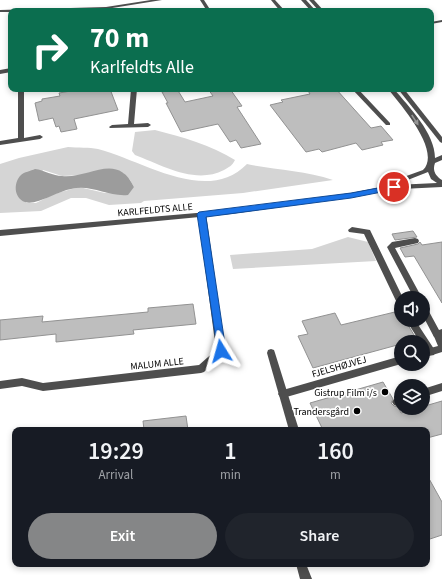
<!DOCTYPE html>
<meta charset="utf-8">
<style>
:root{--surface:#171b24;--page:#20242c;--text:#f1f3f6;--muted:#9ea1a6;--accent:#858687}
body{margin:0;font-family:"Source Sans 3",sans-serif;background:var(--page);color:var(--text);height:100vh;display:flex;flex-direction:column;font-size:15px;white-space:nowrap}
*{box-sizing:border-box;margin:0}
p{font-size:13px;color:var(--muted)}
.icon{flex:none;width:22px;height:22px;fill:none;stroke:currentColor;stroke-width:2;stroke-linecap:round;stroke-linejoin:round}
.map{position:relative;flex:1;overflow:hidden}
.details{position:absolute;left:12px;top:427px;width:418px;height:140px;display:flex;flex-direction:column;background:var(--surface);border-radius:8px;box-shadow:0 2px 6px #0003}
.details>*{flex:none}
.banner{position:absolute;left:8px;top:8px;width:426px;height:84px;border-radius:8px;box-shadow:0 2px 6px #0003;background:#0b6e4f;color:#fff;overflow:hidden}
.controls{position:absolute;left:394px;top:291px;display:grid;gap:8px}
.controls a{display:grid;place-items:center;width:36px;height:36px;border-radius:50%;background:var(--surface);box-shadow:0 2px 6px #0003;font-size:20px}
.pin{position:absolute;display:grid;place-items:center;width:34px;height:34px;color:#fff;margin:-17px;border:2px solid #fff;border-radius:50%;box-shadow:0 1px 4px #0007}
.me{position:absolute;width:44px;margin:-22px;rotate:352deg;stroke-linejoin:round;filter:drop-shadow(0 0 3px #0008)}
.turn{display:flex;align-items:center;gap:14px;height:84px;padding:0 16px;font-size:18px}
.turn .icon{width:52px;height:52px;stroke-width:2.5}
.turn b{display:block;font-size:28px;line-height:34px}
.eta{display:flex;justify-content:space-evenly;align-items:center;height:68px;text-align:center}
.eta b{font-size:24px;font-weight:600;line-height:28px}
.primary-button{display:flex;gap:8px;margin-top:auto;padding:8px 16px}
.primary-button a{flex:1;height:46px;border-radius:24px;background:var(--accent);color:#fff;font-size:16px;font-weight:600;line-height:46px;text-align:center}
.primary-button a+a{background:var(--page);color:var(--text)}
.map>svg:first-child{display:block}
.green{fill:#d5d5d5;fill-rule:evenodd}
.water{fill:#9c9c9c}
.building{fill:#bebebe;stroke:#929292}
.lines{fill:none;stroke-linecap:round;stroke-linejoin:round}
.service{fill:#4e4e4e;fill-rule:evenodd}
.minor{fill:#4e4e4e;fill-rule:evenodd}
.tertiary{fill:#4e4e4e;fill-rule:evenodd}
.oneway{fill:#959595}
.route{fill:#1a73e8;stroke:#114b97}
.poi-dot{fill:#000;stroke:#fff;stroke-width:1.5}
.labels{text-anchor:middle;stroke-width:3.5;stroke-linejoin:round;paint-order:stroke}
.street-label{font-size:10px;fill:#000;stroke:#fff}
.poi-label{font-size:10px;fill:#000;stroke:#fff;text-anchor:end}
</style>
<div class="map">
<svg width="442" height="579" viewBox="0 0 442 579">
<rect width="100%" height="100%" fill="#fff"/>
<!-- green -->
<g class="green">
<path d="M 155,130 C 182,137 211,145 235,160 C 232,166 229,167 224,170 C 195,185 162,165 135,155 L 132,151 L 135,132 Z"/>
<path d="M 68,147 C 78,148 89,147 98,149 C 144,161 207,205 247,164 C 275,170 305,170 333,180 L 243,193 L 144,201 L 141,203 L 109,205 L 86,198 L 71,198 L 41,211 L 0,213 L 0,164 L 19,158 ZM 43,170 L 62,176 L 123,173 L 130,180 L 134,187 L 105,193 L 79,187 L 54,194 L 36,203 L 26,203 Z"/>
<polygon points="348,237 368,242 376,261 233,269 230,255 312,249"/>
</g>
<!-- water -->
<path class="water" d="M 35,169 C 44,170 53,176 62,176 C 89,179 117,151 134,187 L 128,195 C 108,197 91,184 71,189 C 58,191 36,206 25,202 C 14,198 13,183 21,175 C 24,172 31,171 35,169 Z"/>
<!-- building -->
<g class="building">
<polygon points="83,89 110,89 118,110 74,119 77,129 61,132 59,126 56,127 53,118 39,121 35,103 42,101 42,99 60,96 59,93"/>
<polygon points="177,89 185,102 213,96 208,89 230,89 242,106 237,107 261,144 241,148 236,140 230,142 218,124 181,132 166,103 168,103 162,92"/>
<polygon points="307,89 336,89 371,128 381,126 393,140 381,142 383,145 362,150 356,143 322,152 319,149 306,152 270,105 283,102 281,100 310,94"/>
<polygon points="413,231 417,237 395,240 392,234"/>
<polygon points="420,242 422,245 442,242 442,303 414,256 405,257 400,248 418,244"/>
<polygon points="193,304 196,324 133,330 134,334 56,342 56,334 0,340 0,320 43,316 42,322 148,312 148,308"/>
<polygon points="399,311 401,320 405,320 417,340 401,342 401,344 313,368 298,336 308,334 302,321 335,313 341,325"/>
<polygon points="383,382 393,399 391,403 394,406 398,407 401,413 442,401 442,434 427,438 427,430 323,430 310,403"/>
<polygon points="186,416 188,430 144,430 143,421"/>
<polygon points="427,475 442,502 442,535 427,540"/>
</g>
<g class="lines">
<!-- service -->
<g class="service">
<polygon points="442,20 442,22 431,24 431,22"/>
<polygon points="352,227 370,230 403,298 401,298 401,306 398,305 397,303 364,234 349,232 348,230"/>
<polygon points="415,238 418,239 419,241 418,243 395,248 422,298 414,298 387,247 392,242"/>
<polygon points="423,305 426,306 439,330 442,329 442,337 437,338 434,337 423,316"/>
<path d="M 406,320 L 415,320 L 434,349 L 435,352 L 434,355 C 426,357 423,348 423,342 L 420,342 Z"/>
<polygon points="271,349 274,350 275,353 299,430 289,430 267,353 268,350"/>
<polygon points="442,383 442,391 423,397 423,389"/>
<polygon points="401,396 401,405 397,406 394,405 392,402 394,399"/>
</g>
<!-- minor -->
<g class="minor">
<polygon points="151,0 162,0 106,9 11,11 11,12 0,12 0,10 106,7"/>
<polygon points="200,0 204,0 211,11 207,11"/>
<polygon points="271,0 275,0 285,11 280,11"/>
<polygon points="11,68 11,72 0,74 0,70"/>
<polygon points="18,89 24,89 24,138 40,135 43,137 40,139 0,145 0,141 18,138"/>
<polygon points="131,89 137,89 134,124 148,123 151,125 148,127 110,128 109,127 112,125 128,124"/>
<polygon points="352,89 358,89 390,123 390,125 386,125"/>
<polygon points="199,212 205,212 206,214 225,351 204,372 201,373 43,391 22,386 0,389 0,381 22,378 43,383 199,365 216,350 198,214"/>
<polygon points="437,330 440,331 442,336 442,352 423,358 423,350 438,346 433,334 434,331"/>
<polygon points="401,356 401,364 283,398 280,397 278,394 280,391 283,390"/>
<polygon points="296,564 306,564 312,579 300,579"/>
</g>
<!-- tertiary -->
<g class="tertiary">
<polygon points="301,0 306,0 316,11 311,11"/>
<polygon points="309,0 314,0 324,11 319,11"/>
<path d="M 388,89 L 394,89 C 409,107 435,133 435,158 L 442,155 L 442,160 L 435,163 C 432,171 436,176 442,180 L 442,187 L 381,190 L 351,197 L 231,214 L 0,236 L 0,230 L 231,210 L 351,193 L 386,186 L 387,183 L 423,170 C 442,151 400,104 388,89 ZM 428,172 L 431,179 L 437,183 L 395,185 Z"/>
<polygon points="398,89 404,89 442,137 442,143 440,142"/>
</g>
</g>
<!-- one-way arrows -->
<defs><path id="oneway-solid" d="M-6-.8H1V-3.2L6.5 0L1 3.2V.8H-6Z"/></defs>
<use class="oneway" href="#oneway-solid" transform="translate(415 120) rotate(57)"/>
<!-- route -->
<polygon class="route" points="394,185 397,186 397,189 351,198 206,217 226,351 221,355 218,354 197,214 199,212 351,193"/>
<!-- markers -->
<g class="poi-dot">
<circle cx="385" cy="392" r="4"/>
<circle cx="357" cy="411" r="4"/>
</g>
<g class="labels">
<!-- street labels -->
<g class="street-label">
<text transform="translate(155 209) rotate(-5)" y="4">KARLFELDTS ALLE</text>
<text transform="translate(157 363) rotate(-6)" y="4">MALUM ALLE</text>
<text transform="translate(339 366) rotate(-16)" y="4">FJELSHØJVEJ</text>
</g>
<!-- poi labels -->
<g class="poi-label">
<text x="377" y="396">Gistrup Film i/s</text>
<text x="349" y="415">Trandersgård</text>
</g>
</g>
</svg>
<div class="controls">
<a><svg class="icon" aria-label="sound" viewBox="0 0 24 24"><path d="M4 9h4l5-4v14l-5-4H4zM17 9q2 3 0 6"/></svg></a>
<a><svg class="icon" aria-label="search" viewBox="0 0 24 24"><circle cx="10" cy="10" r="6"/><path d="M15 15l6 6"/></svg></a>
<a><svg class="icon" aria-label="layers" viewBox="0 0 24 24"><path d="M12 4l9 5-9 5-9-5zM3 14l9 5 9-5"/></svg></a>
</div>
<div class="pin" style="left:394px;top:187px;background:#d93025"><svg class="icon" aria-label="arrive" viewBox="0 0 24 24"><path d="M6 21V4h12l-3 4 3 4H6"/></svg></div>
<svg class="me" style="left:221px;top:351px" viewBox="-20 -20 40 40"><path d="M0-17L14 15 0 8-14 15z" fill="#1a73e8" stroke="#fff" stroke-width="4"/></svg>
<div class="banner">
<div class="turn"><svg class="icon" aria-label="right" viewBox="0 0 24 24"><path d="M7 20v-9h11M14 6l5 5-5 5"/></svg><div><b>70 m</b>Karlfeldts Alle</div></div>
</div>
<section class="details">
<div class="eta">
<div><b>19:29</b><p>Arrival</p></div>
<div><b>1</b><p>min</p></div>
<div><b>160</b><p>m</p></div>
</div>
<div class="primary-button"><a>Exit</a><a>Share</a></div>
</section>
</div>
